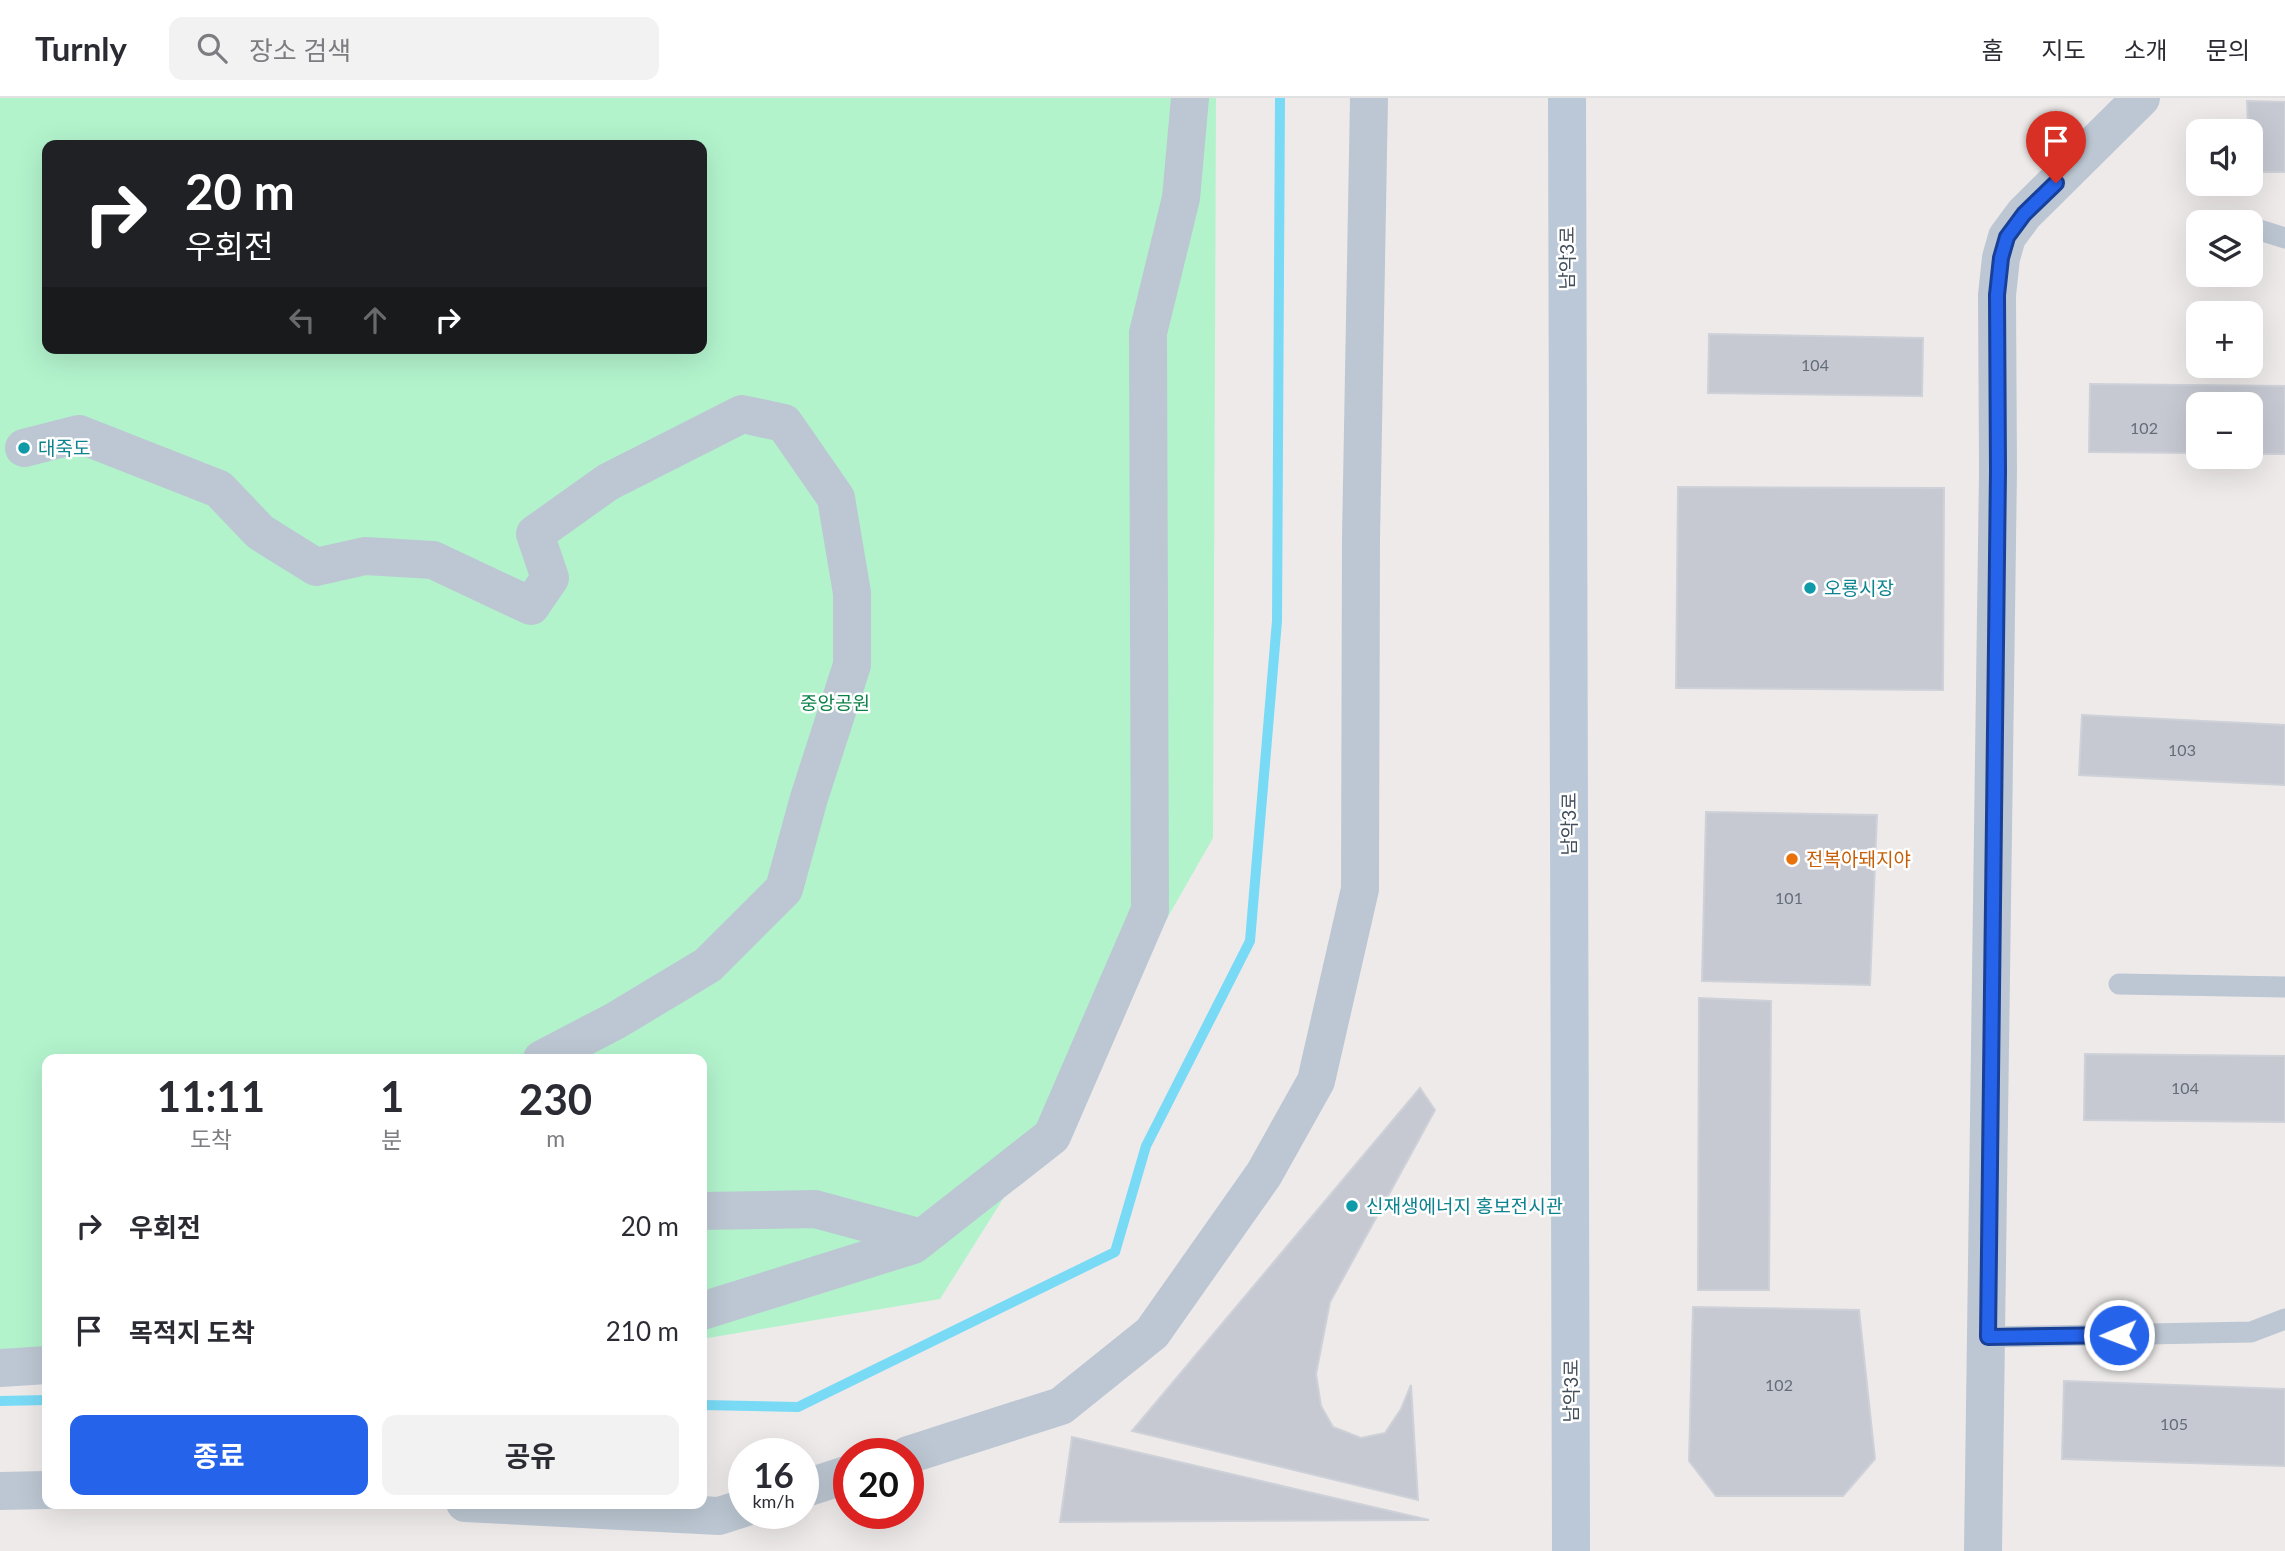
<!DOCTYPE html>
<html lang="ko">
<meta charset="utf-8">
<style>
:root{--surface:#fff;--page:#f2f2f3;--text:#2b2b33;--muted:#7c7c81;--line:#e1e1e2;--accent:#2563eb}
body{margin:0;font-family:Lato,"Noto Sans KR",sans-serif;background:var(--page);color:var(--text);height:100vh;display:flex;flex-direction:column;font-size:26px;white-space:nowrap}
*{box-sizing:border-box;margin:0}
p{font-size:23px;color:var(--muted)}
.icon{flex:none;width:38px;height:38px;fill:none;stroke:currentColor;stroke-width:2;stroke-linecap:round;stroke-linejoin:round}
.map{position:relative;flex:1;overflow:hidden}
.side{position:absolute;left:42px;top:956px;width:665px;height:455px;display:flex;flex-direction:column;background:var(--surface);border-radius:14px;box-shadow:0 7px 28px #0002}
.side>*{flex:none}
.hud{position:absolute;left:42px;top:42px;width:665px;height:214px;border-radius:14px;box-shadow:0 7px 28px #0002;background:#202124;color:#fff;overflow:hidden}
.buttons{position:absolute;left:2186px;top:21px;display:grid;gap:14px}
.buttons a{display:grid;place-items:center;width:77px;height:77px;border-radius:14px;background:var(--surface);box-shadow:0 7px 28px #0002;font-size:35px}
.speed{position:absolute;left:728px;top:1340px;display:flex;gap:14px;font-size:35px;font-weight:700;text-align:center}
.speed>*{display:grid;place-content:center;width:91px;height:91px;border-radius:50%;background:var(--surface);box-shadow:0 7px 28px #0002;line-height:1}
.speed small{font-size:18px;font-weight:400}
.speed .limit{border:10px solid #d22;background:#fff;color:#111}
.pin{position:absolute;display:grid;place-items:center;width:60px;height:60px;color:#fff;margin:-72px -30px;border-radius:50% 50% 50% 0;rotate:-45deg;box-shadow:0 0 7px #0007}
.pin .icon{rotate:45deg}
.me{position:absolute;width:77px;margin:-38px;rotate:269deg;stroke-linejoin:round;filter:drop-shadow(0 0 5px #0008)}
.turn{display:flex;align-items:center;gap:24px;height:147px;padding:0 28px;font-size:32px}
.turn .icon{width:91px;height:91px;stroke-width:2.5}
.turn b{display:block;font-size:49px;line-height:60px}
.lanes{display:flex;align-items:center;height:66px;padding:0 28px;background:#0003;justify-content:center;gap:35px;direction:ltr}
.lanes .off{opacity:.35}
.eta{display:flex;justify-content:space-evenly;align-items:center;height:119px;text-align:center}
.eta b{font-size:42px;font-weight:700;line-height:49px}
.action{display:flex;gap:14px;margin-top:auto;padding:14px 28px}
.action a{flex:1;height:80px;border-radius:14px;background:var(--accent);color:#fff;font-size:28px;font-weight:700;line-height:80px;text-align:center}
.action a+a{background:var(--page);color:var(--text)}
ul{padding:0;list-style:none}
li{display:flex;align-items:center;gap:21px;height:105px;padding:0 28px}
li div{flex:1}
li b{display:block;font-size:26px}
li em{font-style:normal}
header{display:flex;align-items:center;gap:42px;box-sizing:border-box;height:98px;padding:0 35px;background:var(--surface);border-bottom:2px solid var(--line)}
header strong{font-size:33px}
nav{display:flex;gap:38px;margin-inline-start:auto;font-size:24px}
.search{width:490px;height:63px;background:var(--page);display:flex;align-items:center;gap:18px;box-sizing:border-box;padding:0 24px;border-radius:14px;color:var(--muted);font-size:26px}
.map>svg:first-child{display:block}
.green{fill:#b2f3cc;fill-rule:evenodd}
.lines{fill:none;stroke-linecap:round;stroke-linejoin:round}
.stream{stroke:#79daf6;stroke-width:10}
.building{fill:#c6c9d2;stroke:#ced1d8;stroke-width:2}
.lane{stroke:#bcc7d3;stroke-width:21}
.street{stroke:#bcc7d3;stroke-width:38}
.secondary{stroke:#bac8d7;stroke-width:38}
.route-casing{stroke:#184099;stroke-width:18}
.route{stroke:#2563eb;stroke-width:12}
.culture-dot{fill:#0f9aa8;stroke:#fff;stroke-width:2.5}
.food-dot{fill:#e8710a;stroke:#fff;stroke-width:2.5}
.labels{text-anchor:middle;stroke-width:5;stroke-linejoin:round;paint-order:stroke}
.number-label{font-size:16px;fill:#636d78}
.street-label{font-size:19px;fill:#424e5a;stroke:#fff}
.culture-label{font-size:19px;fill:#0d838f;stroke:#fff;text-anchor:start}
.park-label{font-size:19px;fill:#0c8249;stroke:#fff}
.food-label{font-size:19px;fill:#c56008;stroke:#fff;text-anchor:start}
</style>
<header>
<strong>Turnly</strong>
<div class="search"><svg class="icon" aria-label="search" viewBox="0 0 24 24"><circle cx="10" cy="10" r="6"/><path d="M15 15l6 6"/></svg>장소 검색</div>
<nav><a>홈</a><a>지도</a><a>소개</a><a>문의</a></nav>
</header>
<div class="map">
<svg width="2285" height="1453" viewBox="0 0 2285 1453">
<rect width="100%" height="100%" fill="#eeeaea"/>
<!-- green -->
<path class="green" d="M 0,0 L 1216,0 L 1213,740 L 1042,1039 L 940,1201 L 702,1241 L 702,961 L 47,961 L 47,1268 L 0,1267 ZM 47,47 L 702,47 L 702,250 L 47,250 Z"/>
<g class="lines">
<!-- stream -->
<g class="stream">
<polyline points="0,1303 47,1302"/>
<polyline points="702,1307 798,1309 1115,1154 1146,1048 1250,843 1277,523 1280,0"/>
</g>
</g>
<!-- building -->
<g class="building">
<polygon points="2247,3 2285,4 2285,74 2250,74"/>
<polygon points="1709,236 1923,240 1922,298 1708,295"/>
<polygon points="2090,286 2285,288 2285,356 2250,356 2250,306 2198,306 2198,355 2089,354"/>
<polygon points="1678,389 1944,390 1943,592 1676,590"/>
<polygon points="2082,617 2285,627 2285,687 2079,677"/>
<polygon points="1706,714 1877,717 1870,887 1702,883"/>
<polygon points="1699,900 1771,903 1769,1192 1698,1192"/>
<polygon points="2085,956 2285,958 2285,1024 2084,1022"/>
<polygon points="1420,990 1435,1012 1330,1204 1316,1276 1321,1308 1333,1329 1361,1340 1385,1335 1401,1311 1411,1287 1418,1402 1132,1333"/>
<polygon points="1693,1209 1859,1212 1875,1361 1843,1398 1716,1398 1689,1363"/>
<polygon points="2064,1283 2285,1291 2285,1368 2062,1361"/>
<polygon points="1072,1339 1291,1390 1429,1422 1060,1424"/>
</g>
<g class="lines">
<!-- lane -->
<g class="lane">
<polyline points="2250,129 2285,140"/>
<polyline points="2119,886 2285,889"/>
<polyline points="1988,1239 2251,1234 2285,1221"/>
</g>
<!-- street -->
<g class="street">
<polyline points="24,350 79,336 219,391 260,434 316,469 365,458 433,462 531,508 550,480 535,436 608,384 742,316 784,325 836,400 852,495 852,567 809,700 784,791 708,867 615,923 542,961"/>
<polyline points="702,1113 815,1111 922,1140"/>
<polyline points="702,1213 913,1147 1052,1038 1150,812 1148,235 1181,100 1190,0"/>
<polyline points="0,1270 47,1267"/>
<polyline points="908,1357 1061,1308 1152,1235 1264,1076 1316,983 1360,791 1361,440 1369,0"/>
<polyline points="803,1391 849,1376"/>
<polyline points="0,1393 47,1392"/>
<polyline points="465,1405 719,1418 744,1410"/>
<polyline points="1983,1453 1998,373 1997,197 2001,160 2007,139 2024,116 2141,0"/>
</g>
<!-- secondary -->
<polyline class="secondary" points="1567,0 1571,1453"/>
</g>
<g class="lines">
<!-- route casing -->
<g class="route-casing">
<polyline id="route" points="2056,85 2024,116 2007,139 2001,160 1997,197 1998,373 1988,1239 2119,1237"/>
</g>
<!-- route -->
<use href="#route" class="route"/>
</g>
<!-- markers -->
<g class="culture-dot">
<circle cx="24" cy="350" r="7"/>
<circle cx="1810" cy="490" r="7"/>
<circle cx="1352" cy="1108" r="7"/>
</g>
<circle class="food-dot" cx="1792" cy="761" r="7"/>
<g class="labels">
<!-- number labels -->
<g class="number-label">
<text x="1815" y="273">104</text>
<text x="2144" y="336">102</text>
<text x="2182" y="658">103</text>
<text x="1789" y="806">101</text>
<text x="2185" y="996">104</text>
<text x="1779" y="1293">102</text>
<text x="2174" y="1332">105</text>
</g>
<!-- street labels -->
<g class="street-label">
<text transform="translate(1567 160) rotate(-90)" y="7">남악3로</text>
<text transform="translate(1569 726) rotate(-90)" y="7">남악3로</text>
<text transform="translate(1571 1293) rotate(-90)" y="7">남악3로</text>
</g>
<!-- culture labels -->
<g class="culture-label">
<text x="38" y="357">대죽도</text>
<text x="1824" y="497">오룡시장</text>
<text x="1366" y="1115">신재생에너지 홍보전시관</text>
</g>
<!-- park labels -->
<g class="park-label">
<text x="835" y="612">중앙공원</text>
</g>
<!-- food labels -->
<g class="food-label">
<text x="1806" y="768">전복아돼지야</text>
</g>
</g>
</svg>
<div class="buttons">
<a><svg class="icon" aria-label="sound" viewBox="0 0 24 24"><path d="M4 9h4l5-4v14l-5-4H4zM17 9q2 3 0 6"/></svg></a>
<a><svg class="icon" aria-label="layers" viewBox="0 0 24 24"><path d="M12 4l9 5-9 5-9-5zM3 14l9 5 9-5"/></svg></a>
<a>+</a>
<a>−</a>
</div>
<div class="speed"><div>16<small>km/h</small></div><div class="limit">20</div></div>
<div class="pin" style="left:2056px;top:85px;background:#d93025"><svg class="icon" aria-label="arrive" viewBox="0 0 24 24"><path d="M6 21V4h12l-3 4 3 4H6"/></svg></div>
<svg class="me" style="left:2119px;top:1237px" viewBox="-20 -20 40 40"><circle r="17" fill="#2563eb" stroke="#fff" stroke-width="3"/><path d="M0-11L8 9 0 5-8 9z" fill="#fff"/></svg>
<div class="hud">
<div class="turn"><svg class="icon" aria-label="right" viewBox="0 0 24 24"><path d="M7 20v-9h11M14 6l5 5-5 5"/></svg><div><b>20 m</b>우회전</div></div>
<div class="lanes"><svg class="icon off" aria-label="left" viewBox="0 0 24 24"><path d="M17 20v-9H6M10 6l-5 5 5 5"/></svg><svg class="icon off" aria-label="ahead" viewBox="0 0 24 24"><path d="M12 20V5M6 11l6-6 6 6"/></svg><svg class="icon" aria-label="right" viewBox="0 0 24 24"><path d="M7 20v-9h11M14 6l5 5-5 5"/></svg></div>
</div>
<section class="side">
<div class="eta">
<div><b>11:11</b><p>도착</p></div>
<div><b>1</b><p>분</p></div>
<div><b>230</b><p>m</p></div>
</div>
<ul>
<li><svg class="icon" aria-label="right" viewBox="0 0 24 24"><path d="M7 20v-9h11M14 6l5 5-5 5"/></svg><div><b>우회전</b></div><em>20 m</em></li>
<li><svg class="icon" aria-label="arrive" viewBox="0 0 24 24"><path d="M6 21V4h12l-3 4 3 4H6"/></svg><div><b>목적지 도착</b></div><em>210 m</em></li>
</ul>
<div class="action"><a>종료</a><a>공유</a></div>
</section>
</div>
